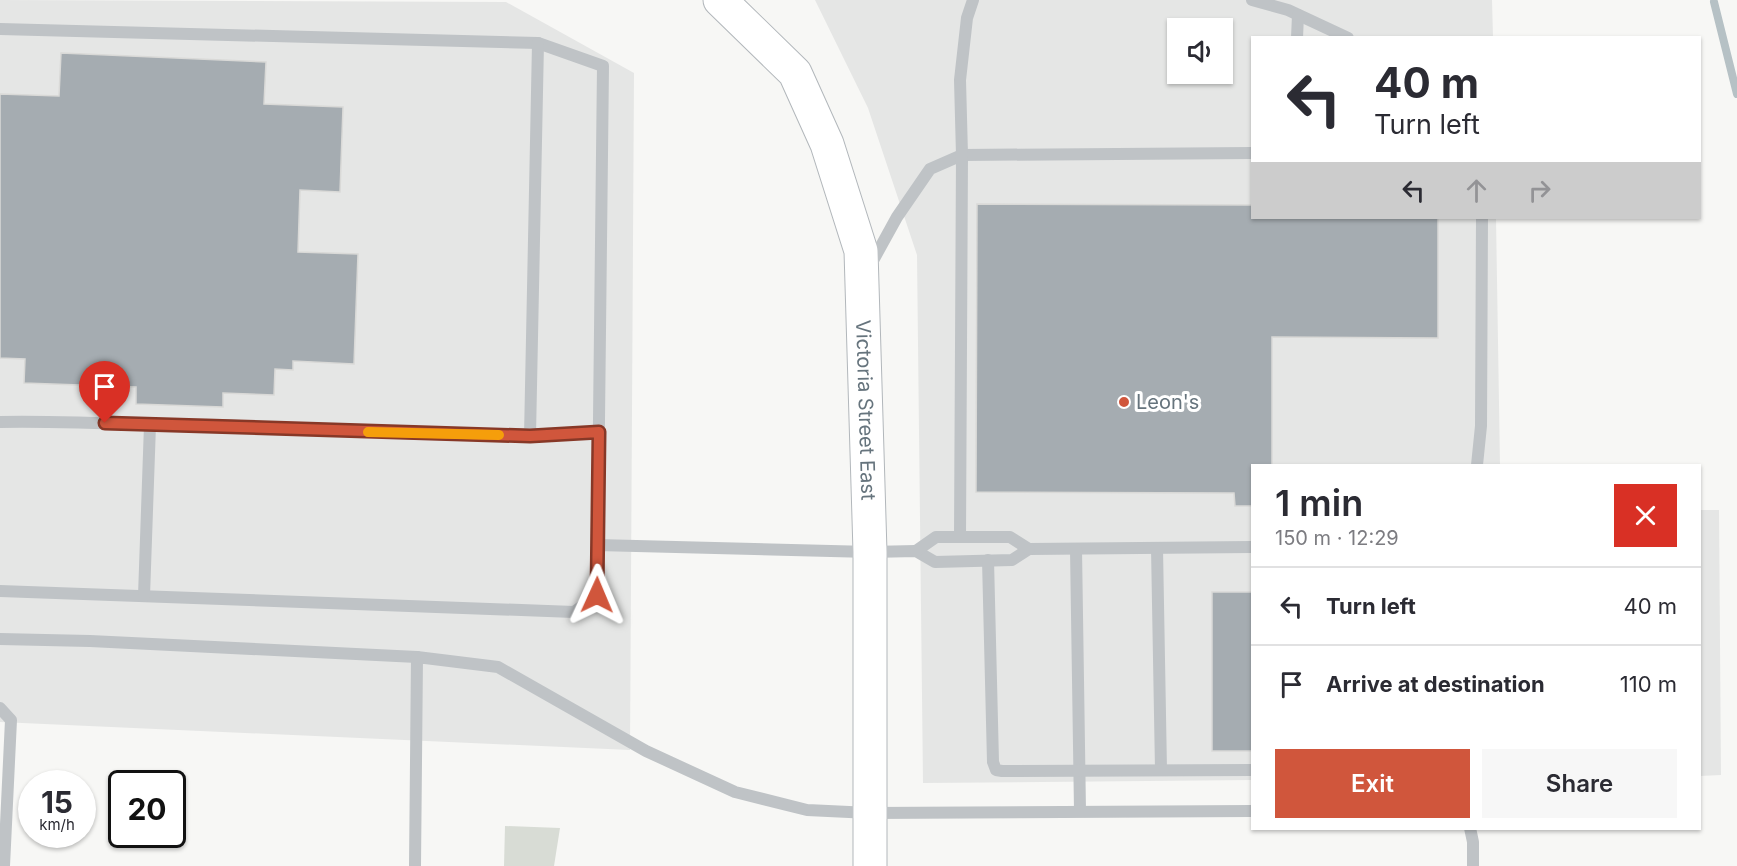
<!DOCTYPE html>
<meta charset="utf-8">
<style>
:root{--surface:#fff;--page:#f7f7f7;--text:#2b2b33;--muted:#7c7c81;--line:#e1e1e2;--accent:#d0563c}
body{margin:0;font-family:Inter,sans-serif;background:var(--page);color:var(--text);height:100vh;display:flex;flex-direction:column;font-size:22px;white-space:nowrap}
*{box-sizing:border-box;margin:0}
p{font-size:20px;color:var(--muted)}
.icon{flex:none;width:33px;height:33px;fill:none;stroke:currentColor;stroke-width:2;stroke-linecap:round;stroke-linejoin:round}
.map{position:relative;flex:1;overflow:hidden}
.panel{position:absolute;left:1251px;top:464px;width:450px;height:366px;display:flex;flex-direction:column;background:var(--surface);border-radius:0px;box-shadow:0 2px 4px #0004}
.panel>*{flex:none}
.guide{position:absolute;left:1251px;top:36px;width:450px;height:183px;border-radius:0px;box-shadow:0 2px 4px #0004;background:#fff;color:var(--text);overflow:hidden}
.buttons{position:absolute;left:1167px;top:18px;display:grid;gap:12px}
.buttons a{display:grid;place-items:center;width:66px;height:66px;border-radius:0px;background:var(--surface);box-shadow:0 2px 4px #0004;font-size:30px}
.speed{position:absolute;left:18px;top:770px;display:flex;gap:12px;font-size:30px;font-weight:700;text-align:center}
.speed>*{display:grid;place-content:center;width:78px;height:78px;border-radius:50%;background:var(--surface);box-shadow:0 2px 4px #0004;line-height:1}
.speed small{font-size:15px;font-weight:400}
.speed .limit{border:3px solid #111;border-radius:9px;background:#fff;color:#111}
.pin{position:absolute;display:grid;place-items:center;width:51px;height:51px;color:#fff;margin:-62px -26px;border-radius:50% 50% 50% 0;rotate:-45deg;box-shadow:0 0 6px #0007}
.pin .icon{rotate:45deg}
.me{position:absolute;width:66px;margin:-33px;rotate:1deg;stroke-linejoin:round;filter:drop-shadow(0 0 4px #0008)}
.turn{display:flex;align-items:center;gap:21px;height:126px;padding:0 24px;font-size:27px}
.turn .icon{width:78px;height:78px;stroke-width:2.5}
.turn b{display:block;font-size:42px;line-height:51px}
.lanes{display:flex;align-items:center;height:57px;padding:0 24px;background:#0003;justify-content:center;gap:30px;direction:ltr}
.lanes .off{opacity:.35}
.round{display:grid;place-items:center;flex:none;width:63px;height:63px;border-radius:0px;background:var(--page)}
.overview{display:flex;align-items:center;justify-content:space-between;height:102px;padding:0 24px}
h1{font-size:36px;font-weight:600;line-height:45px}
.primary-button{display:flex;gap:12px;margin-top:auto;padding:12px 24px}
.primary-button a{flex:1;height:69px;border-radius:0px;background:var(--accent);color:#fff;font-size:24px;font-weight:600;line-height:69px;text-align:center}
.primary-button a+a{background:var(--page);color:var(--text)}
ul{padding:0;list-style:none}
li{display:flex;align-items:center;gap:18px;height:78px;padding:0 24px;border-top:2px solid var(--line)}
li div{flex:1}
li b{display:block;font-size:22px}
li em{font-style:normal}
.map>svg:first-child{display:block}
.built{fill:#e5e6e5;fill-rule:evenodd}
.green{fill:#d8dcd5}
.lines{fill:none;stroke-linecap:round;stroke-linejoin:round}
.stream{stroke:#b6c1c5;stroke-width:8}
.building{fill:#a5acb1;stroke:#d9d9d7;stroke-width:1.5}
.secondary-casing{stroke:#b2b7bb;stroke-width:35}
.lane{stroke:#bfc3c6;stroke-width:12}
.secondary{stroke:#fff;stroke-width:33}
.route-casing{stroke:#873827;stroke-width:15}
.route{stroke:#d0563c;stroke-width:10}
.slow{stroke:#f59e0b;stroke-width:10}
.poi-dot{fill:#d0563c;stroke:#fff;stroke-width:2}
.labels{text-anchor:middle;stroke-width:6;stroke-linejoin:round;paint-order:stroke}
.poi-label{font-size:20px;fill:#66747d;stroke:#fff;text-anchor:start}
.street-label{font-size:20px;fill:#66747d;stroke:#fff}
</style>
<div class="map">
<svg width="1737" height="866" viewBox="0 0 1737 866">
<rect width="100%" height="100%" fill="#f7f7f5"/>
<!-- built -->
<g class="built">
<polygon points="0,0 506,2 634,73 630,750 0,722"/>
<path d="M 815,0 L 1492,0 L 1493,37 L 1252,38 L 1252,218 L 1496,218 L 1500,465 L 1252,465 L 1252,780 L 923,783 L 917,255 L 868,108 ZM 1178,28 L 1222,28 L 1222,74 L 1178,74 Z"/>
<polygon points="1700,510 1719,510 1721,775 1700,776"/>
</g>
<!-- green -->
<polygon class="green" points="505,826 560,828 554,866 504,866"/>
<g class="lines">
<!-- stream -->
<polyline class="stream" points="1714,2 1737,94"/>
</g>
<!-- building -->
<g class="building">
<polygon points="61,53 266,62 264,104 343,107 340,192 300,190 298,252 358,254 354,364 293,361 293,370 275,369 274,395 223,393 223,407 136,404 136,387 24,383 25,359 0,358 0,94 59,96"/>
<polygon points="977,204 1252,205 1252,218 1438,218 1438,338 1272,337 1272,465 1252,465 1252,506 1235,506 1234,493 976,492"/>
<rect x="1212" y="592" width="40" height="159"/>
</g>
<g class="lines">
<!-- secondary casing -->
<g class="secondary-casing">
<g id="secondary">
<path id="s1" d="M 720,0 L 795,73 L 827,144 L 861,251 L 870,552 L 870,866"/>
</g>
</g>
<!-- lane -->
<g class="lane">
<polyline points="1252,0 1288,10 1348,38"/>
<polyline points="0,29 538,43 603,66 597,595 574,612 0,591"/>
<polyline points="1297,38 1298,15"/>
<polyline points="870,266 897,217 930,169 962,155 1252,153"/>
<path d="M 0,422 C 50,421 100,423 150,425 C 174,426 198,424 222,425 C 347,431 473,439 599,432"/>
<polyline points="530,436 538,43"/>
<polyline points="1477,465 1481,426 1482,218"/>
<polyline points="960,537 962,155 960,80 967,18 973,0"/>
<polyline points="597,545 870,552 916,551 935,562 1012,560 1029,549 1252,547"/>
<polyline points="1157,548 1161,770"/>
<polyline points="1076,549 1080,811"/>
<polyline points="916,551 936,537 1010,537 1029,549"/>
<polyline points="988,560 993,762 996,770 1002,771 1252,770"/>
<polyline points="144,596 150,425"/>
<polyline points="0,639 90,641 417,657"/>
<polyline points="0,708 11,720 4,866"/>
<polyline points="1470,828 1473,842 1473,866"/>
<polyline points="415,866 417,657 498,667 646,751 735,792 807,810 870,813 1252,811"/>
</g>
<!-- secondary -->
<use href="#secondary" class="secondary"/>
</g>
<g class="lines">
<!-- route casing -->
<g class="route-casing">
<polyline id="route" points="105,423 530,436 599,432 597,595"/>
</g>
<!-- route -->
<use href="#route" class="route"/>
<!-- slow -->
<polyline class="slow" points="368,432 499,435"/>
</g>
<!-- markers -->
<circle class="poi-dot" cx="1124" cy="402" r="6"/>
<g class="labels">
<!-- poi labels -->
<g class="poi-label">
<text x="1136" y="409">Leon's</text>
</g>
<!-- street labels -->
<g class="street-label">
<text dy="7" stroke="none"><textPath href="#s1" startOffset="454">Victoria Street East</textPath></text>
</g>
</g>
</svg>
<div class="buttons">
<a><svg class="icon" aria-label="sound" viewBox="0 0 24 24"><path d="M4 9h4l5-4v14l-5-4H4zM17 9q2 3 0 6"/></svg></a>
</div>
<div class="speed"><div>15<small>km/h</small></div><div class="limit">20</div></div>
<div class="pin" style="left:105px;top:423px;background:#d93025"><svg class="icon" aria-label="arrive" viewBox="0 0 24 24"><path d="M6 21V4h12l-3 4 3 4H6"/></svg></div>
<svg class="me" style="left:597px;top:595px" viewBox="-20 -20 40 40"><path d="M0-17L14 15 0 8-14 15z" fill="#d0563c" stroke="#fff" stroke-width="4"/></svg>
<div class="guide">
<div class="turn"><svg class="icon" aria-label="left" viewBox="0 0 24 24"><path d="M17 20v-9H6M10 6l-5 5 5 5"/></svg><div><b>40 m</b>Turn left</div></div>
<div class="lanes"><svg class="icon" aria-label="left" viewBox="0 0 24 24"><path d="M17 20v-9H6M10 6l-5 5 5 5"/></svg><svg class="icon off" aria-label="ahead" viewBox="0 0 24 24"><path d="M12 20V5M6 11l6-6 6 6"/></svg><svg class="icon off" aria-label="right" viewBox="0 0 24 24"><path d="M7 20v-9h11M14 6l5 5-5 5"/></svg></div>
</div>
<section class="panel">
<div class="overview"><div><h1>1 min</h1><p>150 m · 12:29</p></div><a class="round" style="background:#d93025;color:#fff"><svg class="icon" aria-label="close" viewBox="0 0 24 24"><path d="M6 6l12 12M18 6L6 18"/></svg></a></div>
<ul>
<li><svg class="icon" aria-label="left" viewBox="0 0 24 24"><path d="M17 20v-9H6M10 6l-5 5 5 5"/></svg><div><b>Turn left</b></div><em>40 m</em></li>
<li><svg class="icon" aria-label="arrive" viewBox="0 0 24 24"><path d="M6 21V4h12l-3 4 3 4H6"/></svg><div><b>Arrive at destination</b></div><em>110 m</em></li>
</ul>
<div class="primary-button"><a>Exit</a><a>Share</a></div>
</section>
</div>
